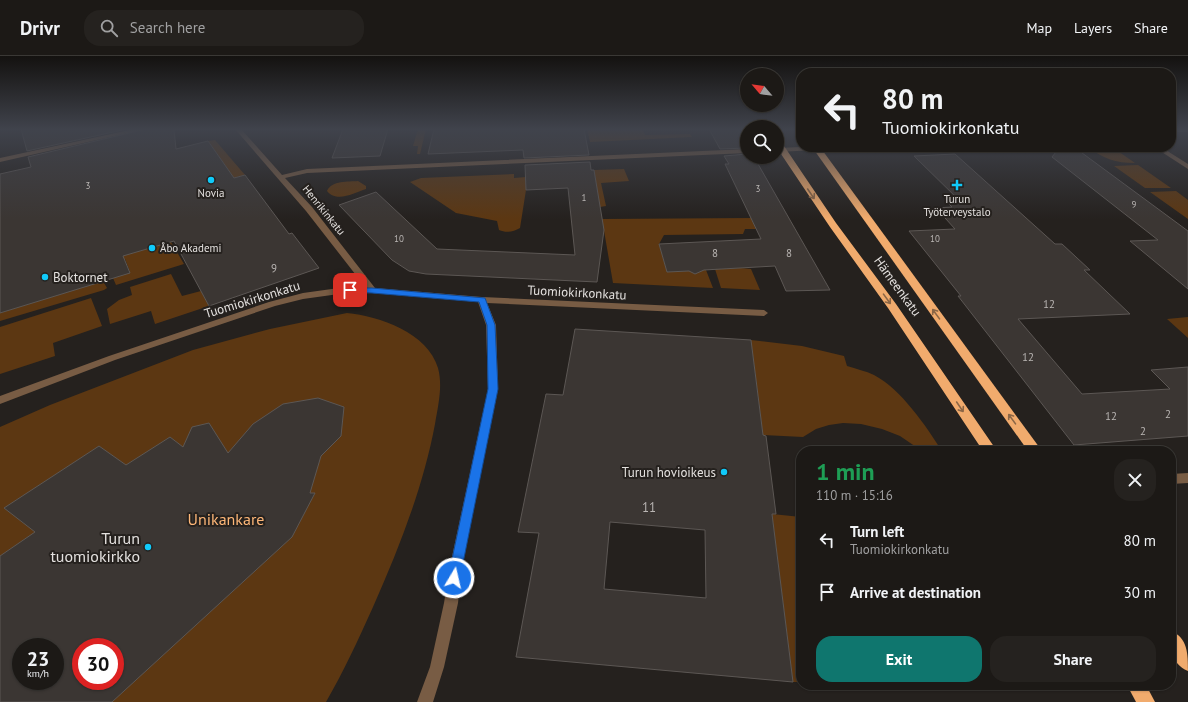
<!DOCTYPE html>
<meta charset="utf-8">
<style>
:root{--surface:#1c1916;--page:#25221f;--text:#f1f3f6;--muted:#a0a0a1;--line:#3a3835;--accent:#0f766e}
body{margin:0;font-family:"PT Sans",sans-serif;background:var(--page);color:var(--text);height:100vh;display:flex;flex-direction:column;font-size:15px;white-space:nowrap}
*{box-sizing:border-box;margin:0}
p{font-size:13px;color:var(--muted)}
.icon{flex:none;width:22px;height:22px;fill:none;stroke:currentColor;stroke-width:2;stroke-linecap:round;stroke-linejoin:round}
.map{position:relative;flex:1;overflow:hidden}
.sheet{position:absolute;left:796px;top:390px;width:380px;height:244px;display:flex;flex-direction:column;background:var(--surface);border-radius:16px;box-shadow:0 1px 3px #0004,0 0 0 1px var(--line)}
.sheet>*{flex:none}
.banner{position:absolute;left:796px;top:12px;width:380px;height:84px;border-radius:16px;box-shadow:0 1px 3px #0004,0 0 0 1px var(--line);background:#1c1916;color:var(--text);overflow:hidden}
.needle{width:26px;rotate:299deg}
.fabs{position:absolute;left:740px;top:12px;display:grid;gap:8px}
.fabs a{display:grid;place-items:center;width:44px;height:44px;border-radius:50%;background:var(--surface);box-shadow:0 1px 3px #0004,0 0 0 1px var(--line);font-size:20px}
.speed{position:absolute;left:12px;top:582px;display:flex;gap:8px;font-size:20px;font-weight:700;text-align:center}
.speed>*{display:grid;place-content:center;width:52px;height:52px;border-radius:50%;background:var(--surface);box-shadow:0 1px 3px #0004,0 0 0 1px var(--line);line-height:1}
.speed small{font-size:10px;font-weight:400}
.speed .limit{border:6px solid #d22;background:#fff;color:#111}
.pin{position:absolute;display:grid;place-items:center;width:34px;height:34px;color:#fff;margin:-17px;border-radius:8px;box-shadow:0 2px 6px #0006}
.me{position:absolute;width:44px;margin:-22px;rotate:9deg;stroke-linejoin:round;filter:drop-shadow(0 0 3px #0008)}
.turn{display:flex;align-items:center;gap:14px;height:84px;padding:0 20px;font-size:18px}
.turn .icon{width:52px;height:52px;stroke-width:2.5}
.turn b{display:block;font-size:28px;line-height:34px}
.round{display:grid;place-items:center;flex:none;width:42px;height:42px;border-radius:16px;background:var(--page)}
.headline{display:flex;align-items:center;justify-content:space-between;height:68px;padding:0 20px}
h1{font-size:24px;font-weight:700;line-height:30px;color:#1e9e55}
.cta{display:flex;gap:8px;margin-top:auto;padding:8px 20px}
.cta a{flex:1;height:46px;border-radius:16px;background:var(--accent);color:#fff;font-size:16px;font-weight:700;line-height:46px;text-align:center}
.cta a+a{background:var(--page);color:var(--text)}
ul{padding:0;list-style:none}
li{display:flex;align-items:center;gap:12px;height:52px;padding:0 20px}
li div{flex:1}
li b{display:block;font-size:15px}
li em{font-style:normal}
header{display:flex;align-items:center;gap:24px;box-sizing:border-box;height:56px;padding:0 20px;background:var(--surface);border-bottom:1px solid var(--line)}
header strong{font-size:19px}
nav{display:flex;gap:22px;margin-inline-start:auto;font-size:14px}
.search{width:280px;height:36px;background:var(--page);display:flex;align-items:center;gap:10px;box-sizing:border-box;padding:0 14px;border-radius:16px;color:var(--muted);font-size:15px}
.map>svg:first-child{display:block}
.green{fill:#5c3712;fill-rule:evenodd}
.building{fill:#3b3633;stroke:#5c5754;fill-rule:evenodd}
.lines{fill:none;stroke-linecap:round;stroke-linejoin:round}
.street{fill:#785c44;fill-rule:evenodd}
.highway{fill:#f1ab6d;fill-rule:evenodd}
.oneway{stroke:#8b6646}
.route{fill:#1a73e8;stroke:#114b97}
.poi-dot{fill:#10cafa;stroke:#25211e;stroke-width:1.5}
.labels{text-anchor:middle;stroke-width:4;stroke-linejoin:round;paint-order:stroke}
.far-number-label{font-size:9px;fill:#bab6b4}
.far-poi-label{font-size:11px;fill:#e4e1df;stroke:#25211e}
.far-street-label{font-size:11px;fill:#e4e1df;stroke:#25211e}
.number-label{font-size:11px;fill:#bab6b4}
.poi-label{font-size:13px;fill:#e4e1df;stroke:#25211e;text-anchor:start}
.street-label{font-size:13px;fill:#e4e1df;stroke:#25211e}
.near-number-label{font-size:13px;fill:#bab6b4}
.near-park-label{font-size:16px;fill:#feb778;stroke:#25211e}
.near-poi-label{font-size:16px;fill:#e4e1df;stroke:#25211e;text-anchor:end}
</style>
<header>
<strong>Drivr</strong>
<div class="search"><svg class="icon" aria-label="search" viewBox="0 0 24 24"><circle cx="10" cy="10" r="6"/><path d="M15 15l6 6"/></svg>Search here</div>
<nav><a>Map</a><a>Layers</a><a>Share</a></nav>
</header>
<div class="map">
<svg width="1188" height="646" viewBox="0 0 1188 646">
<rect width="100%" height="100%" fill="#25211e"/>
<!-- green -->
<g class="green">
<polygon points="418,73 426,73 420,98 417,98 418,90 413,90"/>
<polygon points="587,73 643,73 645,79 690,78 692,81 590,86"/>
<polygon points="215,84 245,119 234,122 208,85"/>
<path d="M 1088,91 L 1112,91 L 1135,107 C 1115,107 1104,103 1088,91 Z"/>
<polygon points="1138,109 1171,132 1145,132 1114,110"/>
<polygon points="624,113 629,125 601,127 606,150 600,151 594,114"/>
<path d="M 514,118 L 514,122 L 526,121 L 526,134 L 520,172 C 513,176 506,177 499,174 L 497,165 L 456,157 L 410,126 L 421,122 Z"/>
<path d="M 358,125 L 366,130 L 366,133 C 354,137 337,147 327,135 C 332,124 348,126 358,125 Z"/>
<polygon points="1176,135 1188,144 1188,163 1150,136"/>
<polygon points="751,162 756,173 745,173 743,178 664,179 659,188 667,216 706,214 713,232 613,227 602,163"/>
<polygon points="171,186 184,208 116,229 113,222 130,216 125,203 123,204 121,200"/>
<polygon points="741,212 751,213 760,234 721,232 715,213"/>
<polygon points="171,218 182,240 201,235 209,250 155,268 151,255 110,268 107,253 119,244 132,239 130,231"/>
<polygon points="103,225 107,232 104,234 0,265 0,257"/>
<polygon points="91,242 102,270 53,287 55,300 0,318 0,271"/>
<path d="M 347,257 C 379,260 428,277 438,312 C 443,330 438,350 435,368 C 423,432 399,492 373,551 C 358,584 344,615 326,646 L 0,646 L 0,371 L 50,349 L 193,294 L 270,273 ZM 21,591 L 55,591 L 55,625 L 21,625 ZM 81,591 L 115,591 L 115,625 L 81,625 Z"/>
<polygon points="1188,261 1188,282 1167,263"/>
<path d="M 751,284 L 802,290 L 844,300 L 847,310 C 856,313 866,315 874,319 C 901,333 926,370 942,395 L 922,395 L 900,380 L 882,373 L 861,368 L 843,367 L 829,369 L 816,373 L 803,381 L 763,379 Z"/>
<polygon points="772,458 801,461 801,626 793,626"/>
</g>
<!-- building -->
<g class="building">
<polygon points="21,73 127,73 27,95"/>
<polygon points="146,73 174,73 176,93 208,85 234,122 245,119 289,178 292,177 319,212 209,250 174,185 123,200 130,217 0,257 0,118 31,111 28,101"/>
<polygon points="343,73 388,73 380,100 332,102"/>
<polygon points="434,73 584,73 589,99 524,102 523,94 428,98"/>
<polygon points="709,73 738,73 747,89 747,92 720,93"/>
<polygon points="1060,91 1074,91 1188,175 1188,233 1130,185 1158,184 1052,101"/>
<polygon points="747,98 747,101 754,101 830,234 786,235 775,210 704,214 695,218 689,215 667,216 659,188 761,183 725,108 729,108 724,100"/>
<polygon points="955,98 1055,188 1062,188 1090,214 1084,214 1130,258 1018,263 1082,338 1170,333 1151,314 1188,311 1188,380 1074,389 958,240 961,240 909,175 955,173 936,152 952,151 949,148 962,147 914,100"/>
<polygon points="590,106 591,114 594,114 604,174 597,226 426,218 409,215 392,204 339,149 376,136 437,193 575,199 568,132 526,134 525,109"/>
<path d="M 575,273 L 751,284 L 763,379 L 766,380 L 776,458 L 772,458 L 793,626 L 516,601 L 539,477 L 518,476 L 546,338 L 563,339 ZM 610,466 L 705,474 L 706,542 L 604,533 Z"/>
<path d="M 318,342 L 344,351 L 341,380 L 321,400 L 310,437 L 315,437 L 292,481 L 112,646 L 0,646 L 0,500 L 35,476 L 4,452 L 99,390 L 126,409 L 170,381 L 183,391 L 192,371 L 209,367 L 228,397 L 253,368 L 283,348 ZM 21,591 L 55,591 L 55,625 L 21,625 ZM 81,591 L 115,591 L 115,625 L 81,625 Z"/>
</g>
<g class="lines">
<!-- street -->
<g class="street">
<polygon points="134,73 145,73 0,106 0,102"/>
<polygon points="235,73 241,73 282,119 307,113 747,93 747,97 307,117 285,122 312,151 375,232 482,241 764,254 768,257 764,260 487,247 496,269 498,333 462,510 458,547 444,611 433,646 417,646 430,611 444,547 450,510 488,333 486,269 478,246 372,237 339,238 303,243 275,250 115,304 0,348 0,340 109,300 269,246 303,237 339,232 366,232 306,155"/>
<rect x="1171" y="73" width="17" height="3"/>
<polygon points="801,91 839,91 836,93 777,96 777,92"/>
<polygon points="1154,91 1161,91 1188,108 1188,113"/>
<polygon points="1188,417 1188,427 1171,428 1171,418"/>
</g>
<!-- highway -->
<g class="highway">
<polygon points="777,84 780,84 836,167 896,248 997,395 983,395 888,252 830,171 777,92"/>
<polygon points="812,91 820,91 1042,395 1028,395"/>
<path d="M 1171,575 C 1188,582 1188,598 1188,615 C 1170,607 1171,591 1171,575 Z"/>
<polygon points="1127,629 1146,629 1155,646 1136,646"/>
</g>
</g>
<!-- one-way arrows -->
<defs><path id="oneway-shaft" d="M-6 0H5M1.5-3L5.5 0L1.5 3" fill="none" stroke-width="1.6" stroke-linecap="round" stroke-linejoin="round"/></defs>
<g class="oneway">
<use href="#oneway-shaft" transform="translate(811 138) rotate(56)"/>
<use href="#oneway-shaft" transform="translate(887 243) rotate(54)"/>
<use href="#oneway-shaft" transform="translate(936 258) rotate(-126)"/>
<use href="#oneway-shaft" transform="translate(960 351) rotate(56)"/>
<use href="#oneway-shaft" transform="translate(1012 363) rotate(-126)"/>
</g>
<!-- sky -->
<linearGradient id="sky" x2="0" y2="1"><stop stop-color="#141210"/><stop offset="0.45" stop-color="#40434c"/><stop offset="1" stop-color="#40434c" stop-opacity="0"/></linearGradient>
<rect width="1188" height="163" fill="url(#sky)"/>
<!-- route -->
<polygon class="route" points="350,232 372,232 485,242 495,269 498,333 460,522 458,526 454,528 450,526 448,522 488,333 487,269 479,246 372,237 347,236 347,233"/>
<!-- markers -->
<g class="poi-dot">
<circle cx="211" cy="124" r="4"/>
<path d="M955 123h4v4h4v4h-4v4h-4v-4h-4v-4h4z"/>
<circle cx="152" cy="192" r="4"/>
<circle cx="45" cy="221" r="4"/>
<circle cx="724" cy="416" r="4"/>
<circle cx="148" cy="491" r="4"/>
</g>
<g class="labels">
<!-- far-number labels -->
<g class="far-number-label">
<text x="88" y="133">3</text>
<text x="758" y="136">3</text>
<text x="584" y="145">1</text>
<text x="1134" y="152">9</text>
<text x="399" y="186">10</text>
<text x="935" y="186">10</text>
</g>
<!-- far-poi labels -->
<g class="far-poi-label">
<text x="211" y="141">Novia</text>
<text x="957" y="147">Turun<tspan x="957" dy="13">Työterveystalo</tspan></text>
<text x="160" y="196" text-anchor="start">Åbo Akademi</text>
</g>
<!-- far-street labels -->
<g class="far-street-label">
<text transform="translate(324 154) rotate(51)" y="4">Henrikinkatu</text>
</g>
<!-- number labels -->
<g class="number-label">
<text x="715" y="201">8</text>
<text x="789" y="201">8</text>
<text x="274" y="216">9</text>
<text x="1049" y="252">12</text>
<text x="1028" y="305">12</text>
<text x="1168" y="362">2</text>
<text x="1111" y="364">12</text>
<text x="1143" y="379">2</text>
</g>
<!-- poi labels -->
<g class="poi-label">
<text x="53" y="226">Boktornet</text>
<text x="716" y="421" text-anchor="end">Turun hovioikeus</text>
</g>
<!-- street labels -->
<g class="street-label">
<text transform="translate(898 230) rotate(54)" y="5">Hämeenkatu</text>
<text transform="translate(577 236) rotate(3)" y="5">Tuomiokirkonkatu</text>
<text transform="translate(252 243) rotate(-17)" y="5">Tuomiokirkonkatu</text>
</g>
<!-- near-number labels -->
<g class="near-number-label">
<text x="649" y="456">11</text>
</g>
<!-- near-park labels -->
<g class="near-park-label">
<text x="226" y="469">Unikankare</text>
</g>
<!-- near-poi labels -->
<g class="near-poi-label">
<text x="140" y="488">Turun<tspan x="140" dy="18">tuomiokirkko</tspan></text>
</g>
</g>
</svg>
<div class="fabs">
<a><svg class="needle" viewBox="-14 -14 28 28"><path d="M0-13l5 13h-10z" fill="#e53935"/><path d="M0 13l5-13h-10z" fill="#a0a0a1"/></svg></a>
<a><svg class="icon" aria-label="search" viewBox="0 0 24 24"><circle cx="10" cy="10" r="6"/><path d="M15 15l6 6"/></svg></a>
</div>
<div class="speed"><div>23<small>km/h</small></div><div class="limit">30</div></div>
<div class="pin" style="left:350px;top:234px;background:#d93025"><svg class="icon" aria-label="arrive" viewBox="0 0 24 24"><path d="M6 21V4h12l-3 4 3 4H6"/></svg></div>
<svg class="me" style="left:454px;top:522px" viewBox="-20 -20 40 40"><circle r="17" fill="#1a73e8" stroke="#fff" stroke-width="3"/><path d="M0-11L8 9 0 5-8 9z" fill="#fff"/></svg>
<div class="banner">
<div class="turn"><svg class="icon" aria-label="left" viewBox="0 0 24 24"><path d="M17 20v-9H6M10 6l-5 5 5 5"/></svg><div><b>80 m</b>Tuomiokirkonkatu</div></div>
</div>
<section class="sheet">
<div class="headline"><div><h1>1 min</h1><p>110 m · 15:16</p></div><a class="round"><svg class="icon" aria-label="close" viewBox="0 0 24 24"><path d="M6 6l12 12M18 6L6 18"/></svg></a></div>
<ul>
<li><svg class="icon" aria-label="left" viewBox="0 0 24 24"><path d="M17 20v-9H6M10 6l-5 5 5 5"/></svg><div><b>Turn left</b><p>Tuomiokirkonkatu</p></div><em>80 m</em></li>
<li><svg class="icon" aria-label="arrive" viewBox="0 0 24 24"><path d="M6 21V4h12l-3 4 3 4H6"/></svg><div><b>Arrive at destination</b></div><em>30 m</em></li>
</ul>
<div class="cta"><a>Exit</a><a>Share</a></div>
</section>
</div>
